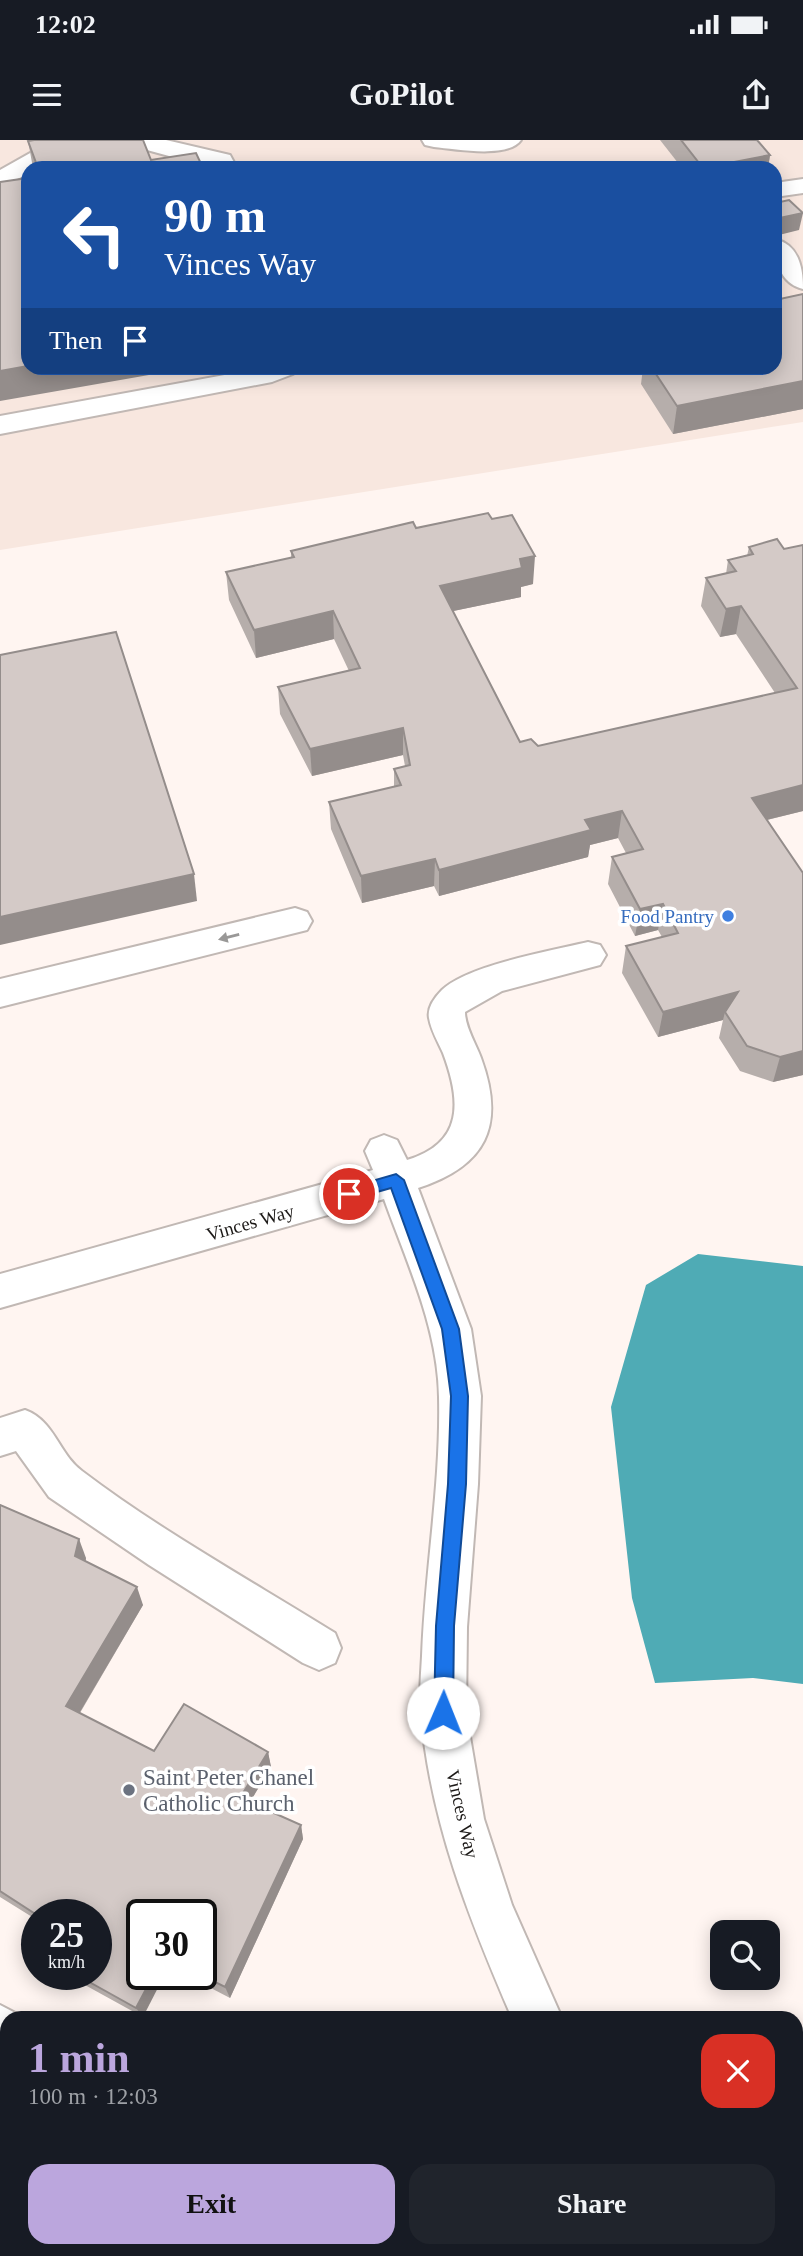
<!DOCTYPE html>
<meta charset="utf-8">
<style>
:root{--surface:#171b24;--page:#20242c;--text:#f1f3f6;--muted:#9ea1a6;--accent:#bba6dd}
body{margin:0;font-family:"Times New Roman",serif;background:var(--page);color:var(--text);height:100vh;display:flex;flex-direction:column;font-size:26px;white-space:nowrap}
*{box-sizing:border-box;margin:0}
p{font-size:23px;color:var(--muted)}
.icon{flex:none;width:38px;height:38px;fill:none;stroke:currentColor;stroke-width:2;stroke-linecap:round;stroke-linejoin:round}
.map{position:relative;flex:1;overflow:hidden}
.panel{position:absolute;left:0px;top:1871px;width:803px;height:247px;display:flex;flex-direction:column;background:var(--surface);border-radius:21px 21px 0 0;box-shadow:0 4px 18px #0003}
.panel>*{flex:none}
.top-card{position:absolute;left:21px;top:21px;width:761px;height:214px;border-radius:21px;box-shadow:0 4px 18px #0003;background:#1a4fa0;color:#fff;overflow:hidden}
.controls{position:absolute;left:710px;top:1780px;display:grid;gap:14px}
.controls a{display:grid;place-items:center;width:70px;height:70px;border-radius:14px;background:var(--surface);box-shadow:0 4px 18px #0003;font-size:35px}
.speed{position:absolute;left:21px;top:1759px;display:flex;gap:14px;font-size:35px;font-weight:700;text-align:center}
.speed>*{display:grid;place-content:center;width:91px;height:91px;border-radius:50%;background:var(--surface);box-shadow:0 4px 18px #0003;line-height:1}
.speed small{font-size:18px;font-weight:400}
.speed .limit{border:4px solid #111;border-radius:10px;background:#fff;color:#111}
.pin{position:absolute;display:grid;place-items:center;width:60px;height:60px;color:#fff;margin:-30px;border:4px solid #fff;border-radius:50%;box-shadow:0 2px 7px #0007}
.me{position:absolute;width:77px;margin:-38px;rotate:1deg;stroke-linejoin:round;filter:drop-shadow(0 0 5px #0008)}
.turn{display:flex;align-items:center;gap:24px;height:147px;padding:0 28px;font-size:32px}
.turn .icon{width:91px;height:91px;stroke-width:2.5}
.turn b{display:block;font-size:49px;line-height:60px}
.then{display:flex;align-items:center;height:66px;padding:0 28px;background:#0003;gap:14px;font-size:26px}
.round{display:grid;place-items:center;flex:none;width:74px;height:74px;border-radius:21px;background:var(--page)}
.head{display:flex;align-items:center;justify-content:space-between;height:119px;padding:0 28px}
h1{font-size:42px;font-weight:700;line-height:52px;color:var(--accent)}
.cta{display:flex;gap:14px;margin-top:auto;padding:14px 28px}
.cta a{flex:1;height:80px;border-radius:21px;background:var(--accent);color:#111;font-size:28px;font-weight:700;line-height:80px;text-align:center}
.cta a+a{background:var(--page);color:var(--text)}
.status{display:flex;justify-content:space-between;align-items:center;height:49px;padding:0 35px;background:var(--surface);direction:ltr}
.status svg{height:19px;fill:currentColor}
header{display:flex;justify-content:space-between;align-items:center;height:91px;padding:0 28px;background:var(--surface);font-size:32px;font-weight:700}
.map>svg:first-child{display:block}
.built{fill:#f8e7df;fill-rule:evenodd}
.water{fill:#4fabb5}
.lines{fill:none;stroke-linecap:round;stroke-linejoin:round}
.minor-casing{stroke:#c1b8b4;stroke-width:4}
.minor{fill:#fff;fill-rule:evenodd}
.wall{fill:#b6aeab}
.shaded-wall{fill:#948d8b}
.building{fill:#d4cac7;stroke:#948d8b;stroke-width:2}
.oneway{fill:#999897}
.route{fill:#1a73e8;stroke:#114b97;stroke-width:2}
.shop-dot{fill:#3f7fe0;stroke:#fff;stroke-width:2.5}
.worship-dot{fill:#6b7280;stroke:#fff;stroke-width:2.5}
.labels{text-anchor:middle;stroke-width:7;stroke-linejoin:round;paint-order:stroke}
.shop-label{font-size:19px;fill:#366cbe;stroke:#fff;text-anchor:end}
.street-label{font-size:19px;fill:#1c1917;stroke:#fff}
.near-worship-label{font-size:23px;fill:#5b616d;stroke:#fff;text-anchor:start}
</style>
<div class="status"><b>12:02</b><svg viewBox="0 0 49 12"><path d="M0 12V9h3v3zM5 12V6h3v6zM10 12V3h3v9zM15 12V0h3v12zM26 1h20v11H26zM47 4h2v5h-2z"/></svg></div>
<header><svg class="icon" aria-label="menu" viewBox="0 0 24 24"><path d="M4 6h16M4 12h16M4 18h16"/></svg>GoPilot<svg class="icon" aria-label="share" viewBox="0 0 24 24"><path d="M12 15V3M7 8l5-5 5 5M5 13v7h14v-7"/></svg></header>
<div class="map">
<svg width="803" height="2116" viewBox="0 0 803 2116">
<rect width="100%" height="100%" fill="#fff5f1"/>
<!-- built -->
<path class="built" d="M 0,0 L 803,0 L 803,282 L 0,410 ZM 28,28 L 775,28 L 775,228 L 28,228 Z"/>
<!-- water -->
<polygon class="water" points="698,1114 803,1126 803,1544 753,1538 655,1543 632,1458 611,1267 646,1145"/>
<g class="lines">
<!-- minor casing -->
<g class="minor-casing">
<g id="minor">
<polygon points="115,0 166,0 230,15 237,28 213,28 147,10 28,28 28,34 0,47 0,30 32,12"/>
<path d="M 422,0 L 521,0 C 508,19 455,9 434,7 L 425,5 Z"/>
<polygon points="803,39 803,53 775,57 775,43"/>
<path d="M 775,99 C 799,105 803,128 803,149 C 779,143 775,120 775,99 Z"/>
<polygon points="263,228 297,228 293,234 272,242 0,294 0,276"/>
<polygon points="295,768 307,772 312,781 307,790 0,867 0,839"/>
<path d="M 588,802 L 600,805 L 606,815 L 600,825 L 502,851 L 465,872 C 465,887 476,904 481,918 C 506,986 486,1026 418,1048 L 471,1189 L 481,1256 L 478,1344 L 467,1487 L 466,1573 L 484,1679 L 512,1765 L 562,1878 L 512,1878 C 469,1778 431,1684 421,1575 C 419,1556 421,1535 422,1516 C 425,1430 441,1344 439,1257 C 438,1188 407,1123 384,1059 L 0,1168 L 0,1134 L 373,1030 L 365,1011 L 371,1000 L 384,995 L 397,1000 L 407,1020 C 464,1003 461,961 443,913 C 438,902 431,890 429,878 C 427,868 435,857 442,850 C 468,825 551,811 588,802 Z"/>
<path d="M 25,1270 C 55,1281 58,1313 82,1331 C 161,1391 250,1440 335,1493 L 341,1508 L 335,1523 L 319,1530 L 303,1523 L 149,1425 L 49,1357 L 16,1311 L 0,1316 L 0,1278 Z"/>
<polygon points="0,1865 25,1878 7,1878 7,1919 0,1916"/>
<polygon points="803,1956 803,2008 796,2009 796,1958"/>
<polygon points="7,2090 7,2110 48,2110 46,2116 0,2116 0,2098"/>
<polygon points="198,2110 251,2110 249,2116 196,2116"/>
<polygon points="499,2110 557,2110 555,2116 497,2116"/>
</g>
</g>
<!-- minor -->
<use href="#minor" class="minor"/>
</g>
<!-- wall -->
<g class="wall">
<polygon points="660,0 757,0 770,15 768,28 682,28"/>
<polygon points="28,1 151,20 203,28 33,28"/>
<polygon points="803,154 803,269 673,294 641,244 643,228 775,228"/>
<polygon points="416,388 533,444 521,447 521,457 453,471 520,602 538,606 775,553 736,494 720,497 701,466 706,438 726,434 728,420 747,416 749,407 784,409 803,405 803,671 767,680 803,733 803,935 773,942 740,931 719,898 723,880 658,897 622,833 626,806 662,797 658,790 635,796 608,744 612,717 626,713 618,698 590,705 588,717 439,756 434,746 362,763 331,689 329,662 394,647 394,629 405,626 403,615 312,636 280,574 278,547 349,531 334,499 256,518 229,460 226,432 291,418 291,411"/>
<polygon points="0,1365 86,1418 86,1421 143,1465 80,1573 154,1611 268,1612 271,1627 250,1662 301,1685 303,1699 230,1858 184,1834 201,1834 142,1774 143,1877 65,1834 96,1834 96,1774 37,1774 37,1780 0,1757"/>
</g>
<!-- shaded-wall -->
<g class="shaded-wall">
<polygon points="770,15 768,28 706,28"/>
<polygon points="803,73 799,90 775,96 775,79"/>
<polygon points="28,226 28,228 189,228 0,261 0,231"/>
<polygon points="803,241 803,269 673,294 677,266"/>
<polygon points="535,416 533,444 521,447 521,457 439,474 440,446 520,419"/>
<polygon points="741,466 736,494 720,497 726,469"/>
<polygon points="333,471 334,499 256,518 254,490"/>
<polygon points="403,588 403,615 312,636 310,609"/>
<polygon points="803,645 803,671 746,685 752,658"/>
<polygon points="622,671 618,698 590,705 588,717 439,756 439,730 585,680"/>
<polygon points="435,719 434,746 362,763 361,736"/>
<polygon points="194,734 197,761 0,805 0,777"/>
<polygon points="663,764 658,790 635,796 640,769"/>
<polygon points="738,852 725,872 723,880 658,897 663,872"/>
<polygon points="803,911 803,935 773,942 780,917"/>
<polygon points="79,1399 86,1418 82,1435 75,1416"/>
<polygon points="137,1447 143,1465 74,1582 66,1566"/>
<polygon points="268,1612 271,1627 244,1672 240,1658"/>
<polygon points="301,1685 303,1699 230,1858 225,1847"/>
<polygon points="154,1834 165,1834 143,1877 136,1868"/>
</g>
<!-- building -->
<g class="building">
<polygon points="34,0 143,0 151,20 196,13 203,28 38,28 28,1"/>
<polygon points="681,0 757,0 770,15 703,28"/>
<polygon points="540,26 542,28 525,28"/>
<polygon points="28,38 28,226 0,231 0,42"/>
<polygon points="789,60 803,73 775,79 775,63"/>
<polygon points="803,154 803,241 677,266 652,228 775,228 775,160"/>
<polygon points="488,373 492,379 512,375 535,416 520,419 522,428 440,446 520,602 531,599 538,606 797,548 741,466 726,469 706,438 736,431 728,420 753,414 749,407 777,399 784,409 803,405 803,645 752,658 803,733 803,911 780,917 747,906 725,872 738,852 663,872 626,806 678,793 663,764 640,769 612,717 643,709 622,671 585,680 591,690 439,730 435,719 361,736 329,662 401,645 394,629 410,625 403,588 310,609 278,547 360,528 333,471 254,490 226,432 294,417 291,411 413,382 416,388"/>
<polygon points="116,492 194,734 0,777 0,515"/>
<polygon points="0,1365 79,1399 75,1416 137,1447 66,1566 154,1611 184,1564 268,1612 240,1658 301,1685 225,1847 199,1834 201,1834 201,1774 142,1774 142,1834 154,1834 136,1868 75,1834 96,1834 96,1774 37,1775 0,1751"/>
</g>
<!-- one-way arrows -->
<defs><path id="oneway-solid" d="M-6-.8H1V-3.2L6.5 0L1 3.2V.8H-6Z" transform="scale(1.75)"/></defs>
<use class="oneway" href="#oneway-solid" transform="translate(229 797) rotate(166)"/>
<!-- route -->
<polygon class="route" points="396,1034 404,1040 459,1189 468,1256 466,1344 454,1486 453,1573 450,1579 443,1582 437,1579 434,1573 436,1486 448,1344 451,1256 442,1189 391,1048 349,1060 341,1054 344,1049"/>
<!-- markers -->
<circle class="shop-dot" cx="728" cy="776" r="7"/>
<circle class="worship-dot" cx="129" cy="1650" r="7"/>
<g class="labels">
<!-- shop labels -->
<g class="shop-label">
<text x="714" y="783">Food Pantry</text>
</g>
<!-- street labels -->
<g class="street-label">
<text transform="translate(250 1082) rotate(-16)" y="7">Vinces Way</text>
<text transform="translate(463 1674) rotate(77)" y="7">Vinces Way</text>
</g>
<!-- near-worship labels -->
<g class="near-worship-label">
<text x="143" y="1645">Saint Peter Chanel<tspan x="143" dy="26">Catholic Church</tspan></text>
</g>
</g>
</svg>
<div class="controls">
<a><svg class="icon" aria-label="search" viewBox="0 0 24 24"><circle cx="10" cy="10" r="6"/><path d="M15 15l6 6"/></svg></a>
</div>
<div class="speed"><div>25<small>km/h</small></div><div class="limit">30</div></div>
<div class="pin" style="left:349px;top:1054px;background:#d93025"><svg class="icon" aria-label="arrive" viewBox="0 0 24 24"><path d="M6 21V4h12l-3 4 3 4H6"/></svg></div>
<svg class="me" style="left:443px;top:1573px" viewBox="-20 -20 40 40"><circle r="19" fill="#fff"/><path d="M0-13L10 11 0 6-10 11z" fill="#1a73e8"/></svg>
<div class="top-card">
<div class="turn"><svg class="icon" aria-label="left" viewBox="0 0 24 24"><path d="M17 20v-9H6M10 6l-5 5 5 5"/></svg><div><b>90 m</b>Vinces Way</div></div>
<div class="then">Then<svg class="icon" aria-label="arrive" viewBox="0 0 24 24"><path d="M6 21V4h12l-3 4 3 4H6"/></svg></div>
</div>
<section class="panel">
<div class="head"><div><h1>1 min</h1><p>100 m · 12:03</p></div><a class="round" style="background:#d93025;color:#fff"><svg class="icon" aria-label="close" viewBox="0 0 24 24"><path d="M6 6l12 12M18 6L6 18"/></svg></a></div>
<div class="cta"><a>Exit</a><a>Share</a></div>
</section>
</div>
